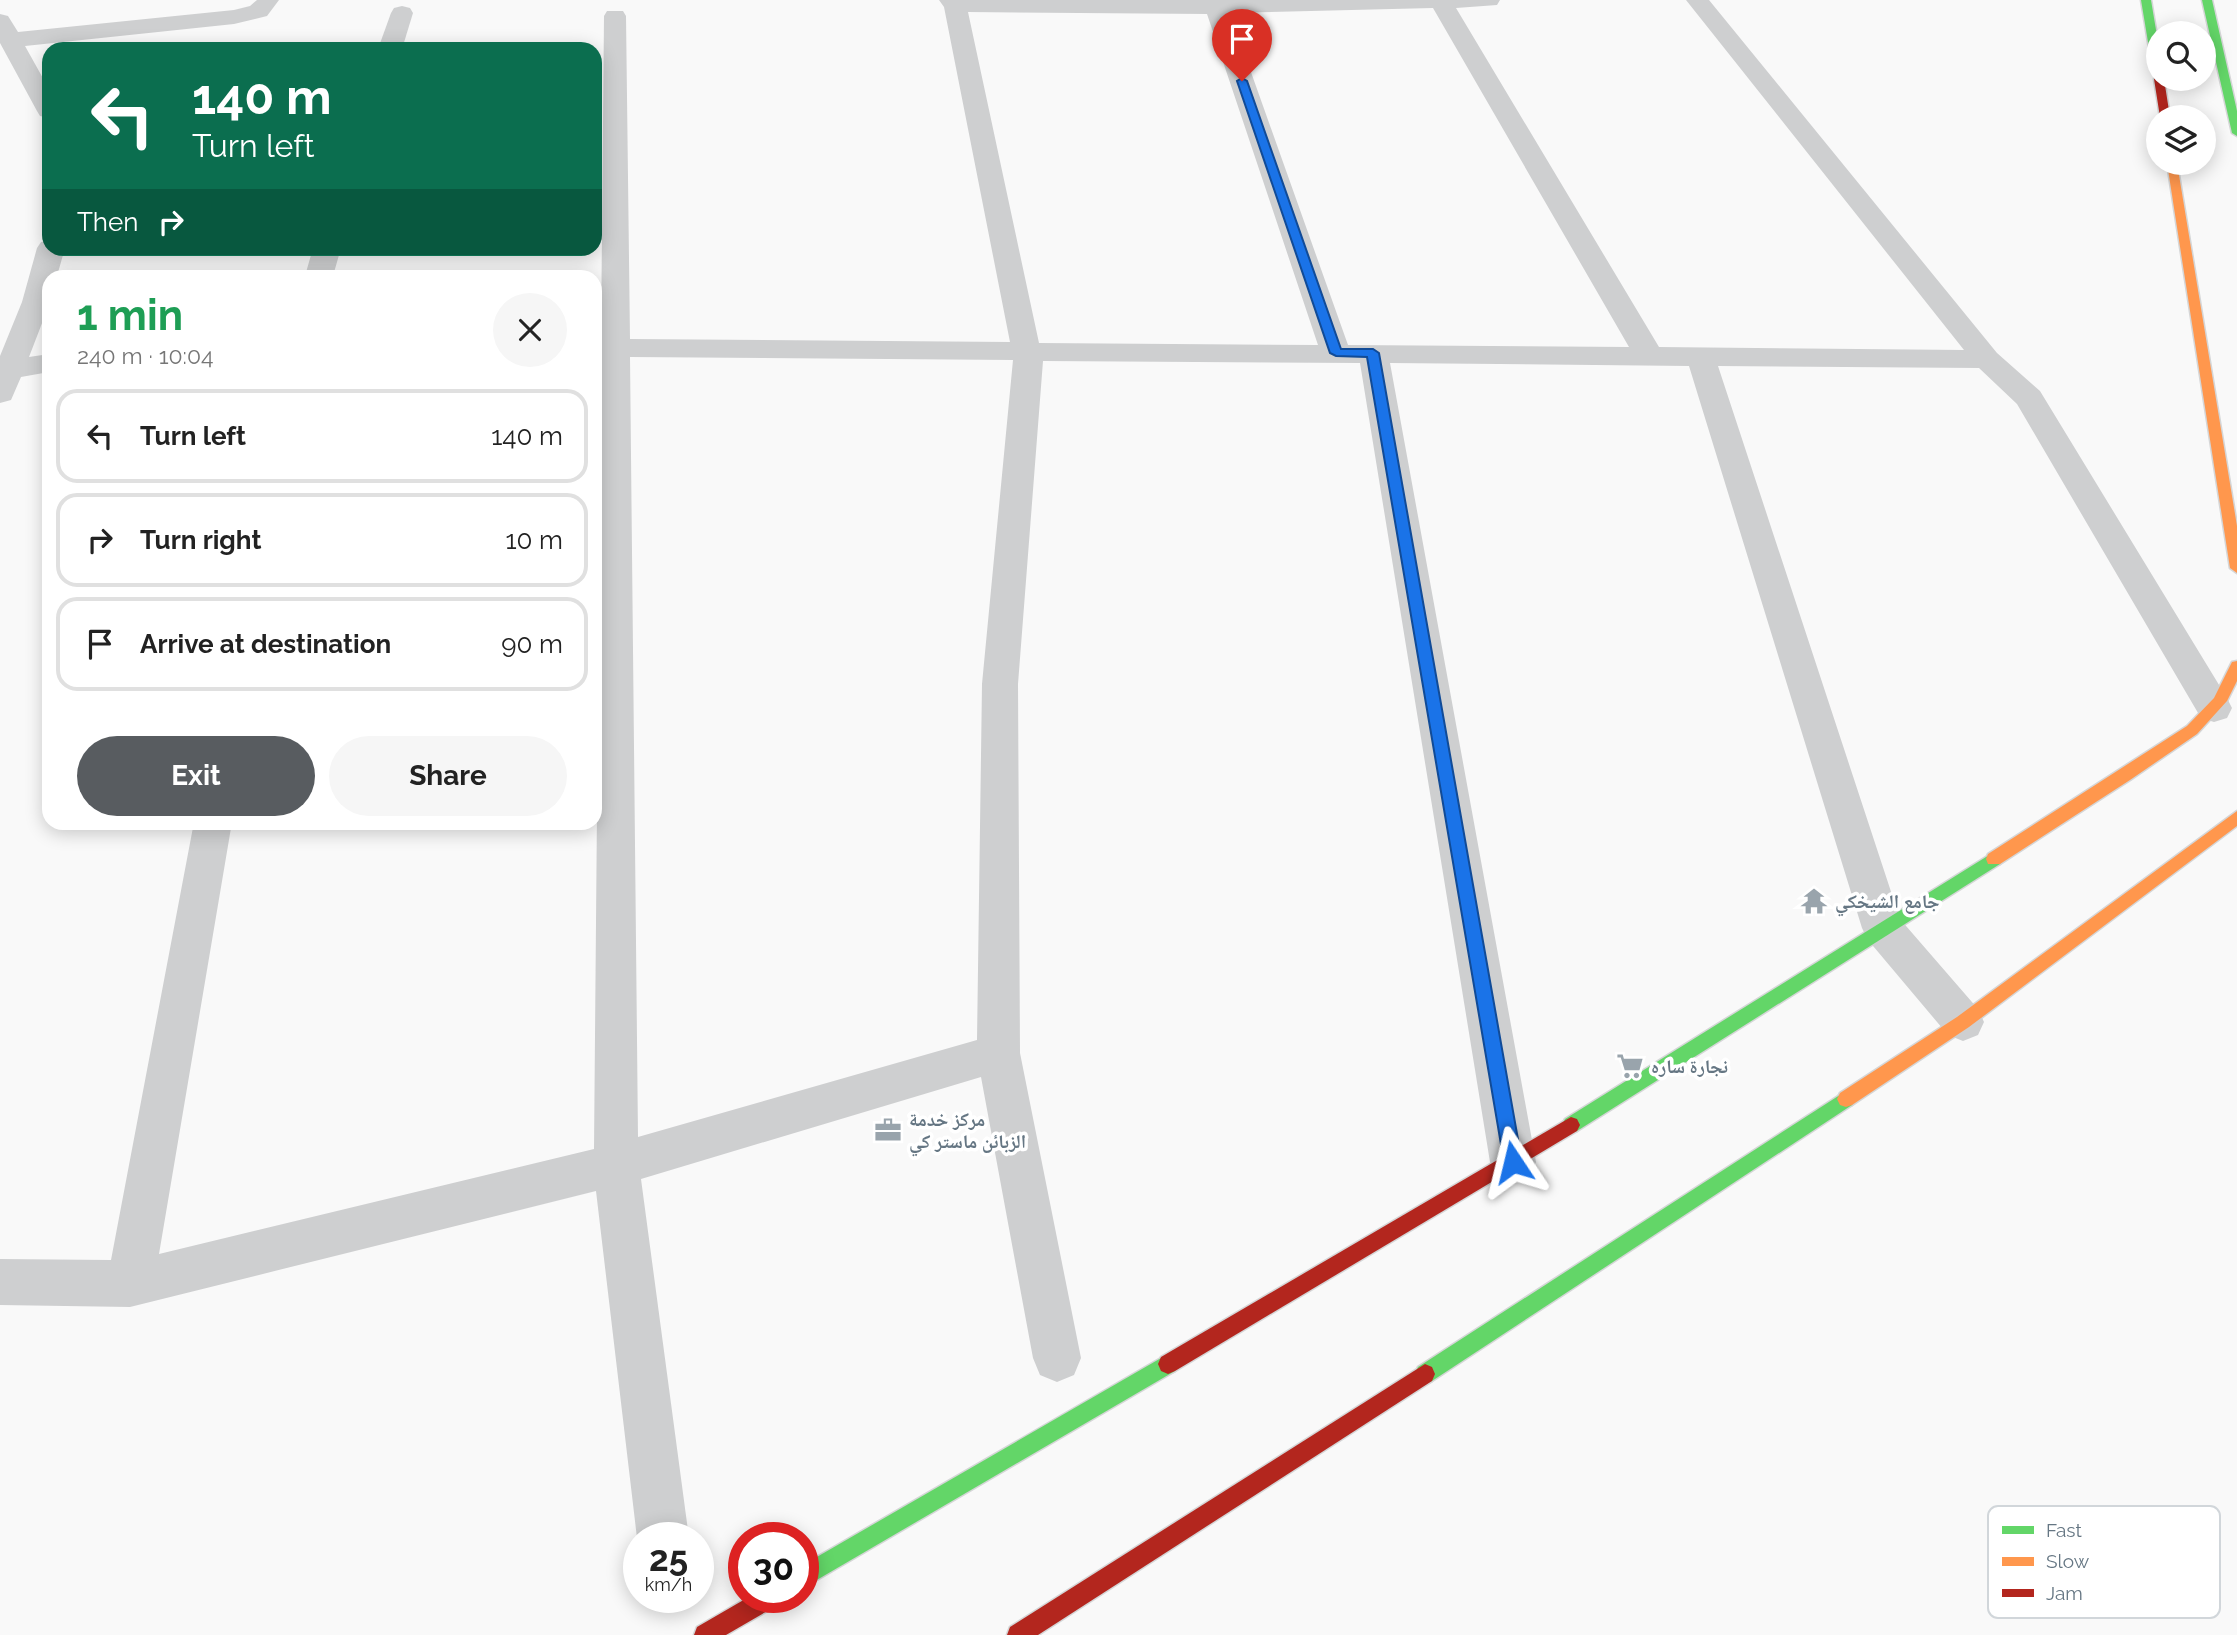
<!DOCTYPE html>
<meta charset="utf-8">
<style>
:root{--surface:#fff;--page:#f6f6f6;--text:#222;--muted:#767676;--line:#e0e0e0;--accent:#585c60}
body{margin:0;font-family:Raleway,"Noto Naskh Arabic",sans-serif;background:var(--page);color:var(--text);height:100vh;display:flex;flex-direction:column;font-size:26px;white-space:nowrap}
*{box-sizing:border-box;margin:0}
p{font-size:23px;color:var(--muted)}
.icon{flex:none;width:38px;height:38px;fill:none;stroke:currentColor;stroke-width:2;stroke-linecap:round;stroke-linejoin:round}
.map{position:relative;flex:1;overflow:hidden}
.panel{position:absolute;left:42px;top:270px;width:560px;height:560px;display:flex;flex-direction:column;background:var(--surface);border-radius:21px;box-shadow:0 4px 18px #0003}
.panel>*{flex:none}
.top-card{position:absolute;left:42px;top:42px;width:560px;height:214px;border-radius:21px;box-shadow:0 4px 18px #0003;background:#0b6e4f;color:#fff;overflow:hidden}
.tools{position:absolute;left:2146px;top:21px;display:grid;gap:14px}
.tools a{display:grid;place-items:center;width:70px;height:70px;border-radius:50%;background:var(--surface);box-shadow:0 4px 18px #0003;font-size:35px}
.speed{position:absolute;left:623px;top:1522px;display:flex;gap:14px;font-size:35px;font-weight:700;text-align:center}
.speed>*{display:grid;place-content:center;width:91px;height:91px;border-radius:50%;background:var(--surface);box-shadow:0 4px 18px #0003;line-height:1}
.speed small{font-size:18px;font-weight:400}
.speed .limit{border:10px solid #d22;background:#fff;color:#111}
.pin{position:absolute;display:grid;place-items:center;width:60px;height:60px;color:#fff;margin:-72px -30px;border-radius:50% 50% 50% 0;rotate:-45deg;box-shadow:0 0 7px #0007}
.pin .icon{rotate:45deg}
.me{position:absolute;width:77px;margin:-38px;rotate:350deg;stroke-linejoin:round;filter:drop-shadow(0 0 5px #0008)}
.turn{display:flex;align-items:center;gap:24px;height:147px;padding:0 35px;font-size:32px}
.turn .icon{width:91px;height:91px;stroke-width:2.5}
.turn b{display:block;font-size:49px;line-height:60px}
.then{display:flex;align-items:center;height:66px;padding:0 35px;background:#0003;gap:14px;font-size:26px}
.round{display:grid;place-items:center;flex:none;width:74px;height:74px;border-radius:37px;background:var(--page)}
.headline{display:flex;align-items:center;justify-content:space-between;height:119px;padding:0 35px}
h1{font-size:42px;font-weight:700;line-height:52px;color:#1e9e55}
.button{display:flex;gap:14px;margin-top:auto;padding:14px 35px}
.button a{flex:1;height:80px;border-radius:42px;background:var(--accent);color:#fff;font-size:28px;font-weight:700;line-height:80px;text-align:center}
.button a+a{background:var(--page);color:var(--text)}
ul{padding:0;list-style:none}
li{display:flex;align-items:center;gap:21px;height:94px;margin:0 14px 10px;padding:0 21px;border:4px solid var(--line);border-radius:21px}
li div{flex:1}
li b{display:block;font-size:26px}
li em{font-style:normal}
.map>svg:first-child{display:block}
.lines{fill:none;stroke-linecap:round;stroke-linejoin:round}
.fast-casing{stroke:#d5d6d7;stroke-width:3}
.slow-casing{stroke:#d5d6d7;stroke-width:3}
.jam-casing{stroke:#d5d6d7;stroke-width:3}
.street{fill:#cecfd0;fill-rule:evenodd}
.fast{fill:#63d668;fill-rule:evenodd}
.slow{fill:#ff974d;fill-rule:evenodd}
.jam{fill:#b3261e;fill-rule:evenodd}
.route{fill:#1a73e8;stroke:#114b97;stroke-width:2}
.labels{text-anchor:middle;stroke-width:7;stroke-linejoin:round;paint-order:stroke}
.poi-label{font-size:19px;font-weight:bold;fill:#657683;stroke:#fff;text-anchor:start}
.key{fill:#fff;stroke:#d1d6da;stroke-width:2}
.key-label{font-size:19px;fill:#657683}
</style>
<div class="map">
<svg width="2237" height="1635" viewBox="0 0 2237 1635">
<rect width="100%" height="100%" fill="#f9f9f9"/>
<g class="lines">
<!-- fast casing -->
<g class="fast-casing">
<g id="fast">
<polygon points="2141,0 2151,0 2158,42 2158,75 2153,72"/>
<polygon points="2202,0 2212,0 2237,111 2237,136 2232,133"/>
<polygon points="1994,852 2000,854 2002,859 2000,864 1577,1131 1571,1133 1565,1131 1562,1125 1565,1119"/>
<polygon points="1846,1091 1852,1093 1855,1099 1852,1105 1432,1381 1425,1384 1418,1381 1415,1374 1418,1367"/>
<polygon points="1168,1354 1175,1357 1178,1364 1175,1371 803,1588 803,1565"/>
</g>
</g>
<!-- slow casing -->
<g class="slow-casing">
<g id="slow">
<polygon points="2167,163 2177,163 2237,526 2237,573 2230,568"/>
<polygon points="2237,661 2237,681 2227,701 2197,734 2130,780 2000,864 1988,864 1986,859 1988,854 2187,726 2214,698 2232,662"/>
<polygon points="2237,811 2237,826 1969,1027 1852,1105 1846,1107 1840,1105 1837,1099 1840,1093 1957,1017"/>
</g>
</g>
<!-- jam casing -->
<g class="jam-casing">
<g id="jam">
<polygon points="2158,76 2158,79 2164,79 2170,117 2160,117 2154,79"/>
<polygon points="1571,1117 1577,1119 1580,1125 1577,1131 1175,1371 1168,1374 1161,1371 1158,1364 1161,1357"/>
<polygon points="1425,1364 1432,1367 1435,1374 1432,1381 1038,1635 1007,1635 1010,1627"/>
<polygon points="747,1598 779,1598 776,1606 726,1635 694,1635 697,1627"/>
</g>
</g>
<!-- street -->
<g class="street">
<polygon points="257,0 279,0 267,16 234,24 25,46 49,89 49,118 40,116 37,111 0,43 0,14 8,16 18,32 234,10 250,6"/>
<path d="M 939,0 L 1500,0 L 1497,5 L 1456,8 L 1659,347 L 1964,350 L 1686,0 L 1709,0 L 1997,353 L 2040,391 L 2227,698 L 2232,708 L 2227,718 L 2214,722 L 2201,718 L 2017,404 L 1979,368 L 1718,366 L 1900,919 L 1978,1009 L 1984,1022 L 1978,1035 L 1963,1041 L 1948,1035 L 1868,940 L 1862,928 L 1689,366 L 1390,363 L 1536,1162 L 1529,1177 L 1513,1183 L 1497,1177 L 1490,1162 L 1360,363 L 1043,361 L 1018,684 L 1020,1053 L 1081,1358 L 1074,1375 L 1057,1382 L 1040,1375 L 1033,1358 L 981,1077 L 641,1179 L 689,1538 L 639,1538 L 639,1543 L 637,1538 L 596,1191 L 130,1307 L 0,1305 L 0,1259 L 111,1260 L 194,822 L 232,822 L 159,1254 L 594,1149 L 601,357 L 595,357 L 595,339 L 601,339 L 604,16 L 607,11 L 623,11 L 626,16 L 630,339 L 1010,342 L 944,7 ZM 1433,8 L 1629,347 L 1348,345 L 1230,13 ZM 968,12 L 1207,14 L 1318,345 L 1039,343 ZM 630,357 L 1013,360 L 982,684 L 977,1040 L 638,1137 Z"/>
<polygon points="402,6 410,8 413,13 402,49 378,49 391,13 394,8"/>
<polygon points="49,240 49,248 65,248 57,276 49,276 49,305 29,357 49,354 49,372 21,377 11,400 0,403 0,356 22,302 37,248 41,242"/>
<polygon points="313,248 341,248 333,276 305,276"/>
</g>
<!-- fast -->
<use href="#fast" class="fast"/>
<!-- slow -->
<use href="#slow" class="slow"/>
<!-- jam -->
<use href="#jam" class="jam"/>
</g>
<!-- route -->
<polygon class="route" points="1242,78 1247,81 1341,349 1373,349 1379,353 1522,1162 1519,1168 1513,1171 1506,1168 1504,1162 1367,357 1336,356 1330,353 1237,81"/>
<!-- icons -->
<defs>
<g id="temple-bare" transform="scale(2.1)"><path d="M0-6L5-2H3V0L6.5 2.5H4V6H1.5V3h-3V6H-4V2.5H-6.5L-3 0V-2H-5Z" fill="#99a4ac" stroke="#fff" stroke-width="2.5" paint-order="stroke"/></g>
<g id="supermarket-bare" transform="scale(2.1)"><path d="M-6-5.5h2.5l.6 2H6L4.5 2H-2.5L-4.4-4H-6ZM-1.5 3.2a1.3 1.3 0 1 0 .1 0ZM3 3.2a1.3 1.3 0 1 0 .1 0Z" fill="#99a4ac" stroke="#fff" stroke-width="2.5" paint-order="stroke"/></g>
<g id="office-bare" transform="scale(2.1)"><path d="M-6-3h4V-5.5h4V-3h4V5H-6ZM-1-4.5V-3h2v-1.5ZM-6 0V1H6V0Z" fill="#99a4ac" stroke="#fff" stroke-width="2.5" paint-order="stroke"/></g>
</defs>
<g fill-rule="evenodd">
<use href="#temple-bare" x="1814" y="901"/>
<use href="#supermarket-bare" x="1630" y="1066"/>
<use href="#office-bare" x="888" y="1130"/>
</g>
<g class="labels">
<!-- poi labels -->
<g class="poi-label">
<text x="1835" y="908">جامع الشيخكي</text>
<text x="1651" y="1073">نجارة ساره</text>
<text x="909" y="1126">مركز خدمة<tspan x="909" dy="22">الزبائن ماستر كي</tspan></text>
</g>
</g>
<!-- legend -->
<rect x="1988" y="1506" width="232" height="112" rx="10" class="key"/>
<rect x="2002" y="1526" width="32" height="8" fill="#63d668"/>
<rect x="2002" y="1557" width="32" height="9" fill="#ff974d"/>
<rect x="2002" y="1589" width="32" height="8" fill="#b3261e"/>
<g class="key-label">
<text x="2046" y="1537">Fast</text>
<text x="2046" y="1568">Slow</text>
<text x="2046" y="1600">Jam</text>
</g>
</svg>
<div class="tools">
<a><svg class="icon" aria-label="search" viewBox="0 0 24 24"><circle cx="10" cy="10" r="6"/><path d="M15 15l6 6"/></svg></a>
<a><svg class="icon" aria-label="layers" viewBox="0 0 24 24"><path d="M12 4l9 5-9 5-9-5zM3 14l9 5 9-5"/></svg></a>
</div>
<div class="speed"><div>25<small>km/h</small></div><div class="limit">30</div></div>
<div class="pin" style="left:1242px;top:81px;background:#d93025"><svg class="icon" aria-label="arrive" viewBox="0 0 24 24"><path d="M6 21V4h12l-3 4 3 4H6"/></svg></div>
<svg class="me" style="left:1513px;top:1162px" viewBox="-20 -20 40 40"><path d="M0-17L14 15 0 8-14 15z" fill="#1a73e8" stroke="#fff" stroke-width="4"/></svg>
<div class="top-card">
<div class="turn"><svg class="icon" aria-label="left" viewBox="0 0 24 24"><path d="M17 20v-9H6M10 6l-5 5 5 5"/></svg><div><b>140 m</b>Turn left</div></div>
<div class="then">Then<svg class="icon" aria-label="right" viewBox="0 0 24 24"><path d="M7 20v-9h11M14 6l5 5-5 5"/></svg></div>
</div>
<section class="panel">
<div class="headline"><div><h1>1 min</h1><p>240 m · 10:04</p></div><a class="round"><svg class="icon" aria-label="close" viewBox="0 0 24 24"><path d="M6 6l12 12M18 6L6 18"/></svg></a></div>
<ul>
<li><svg class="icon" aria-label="left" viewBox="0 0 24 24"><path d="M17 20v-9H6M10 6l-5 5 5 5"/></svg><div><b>Turn left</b></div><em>140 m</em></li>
<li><svg class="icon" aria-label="right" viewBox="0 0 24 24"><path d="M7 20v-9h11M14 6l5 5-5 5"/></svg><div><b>Turn right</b></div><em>10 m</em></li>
<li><svg class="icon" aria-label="arrive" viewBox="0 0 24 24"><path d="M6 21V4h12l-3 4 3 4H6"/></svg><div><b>Arrive at destination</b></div><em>90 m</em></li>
</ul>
<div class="button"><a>Exit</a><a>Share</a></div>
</section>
</div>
